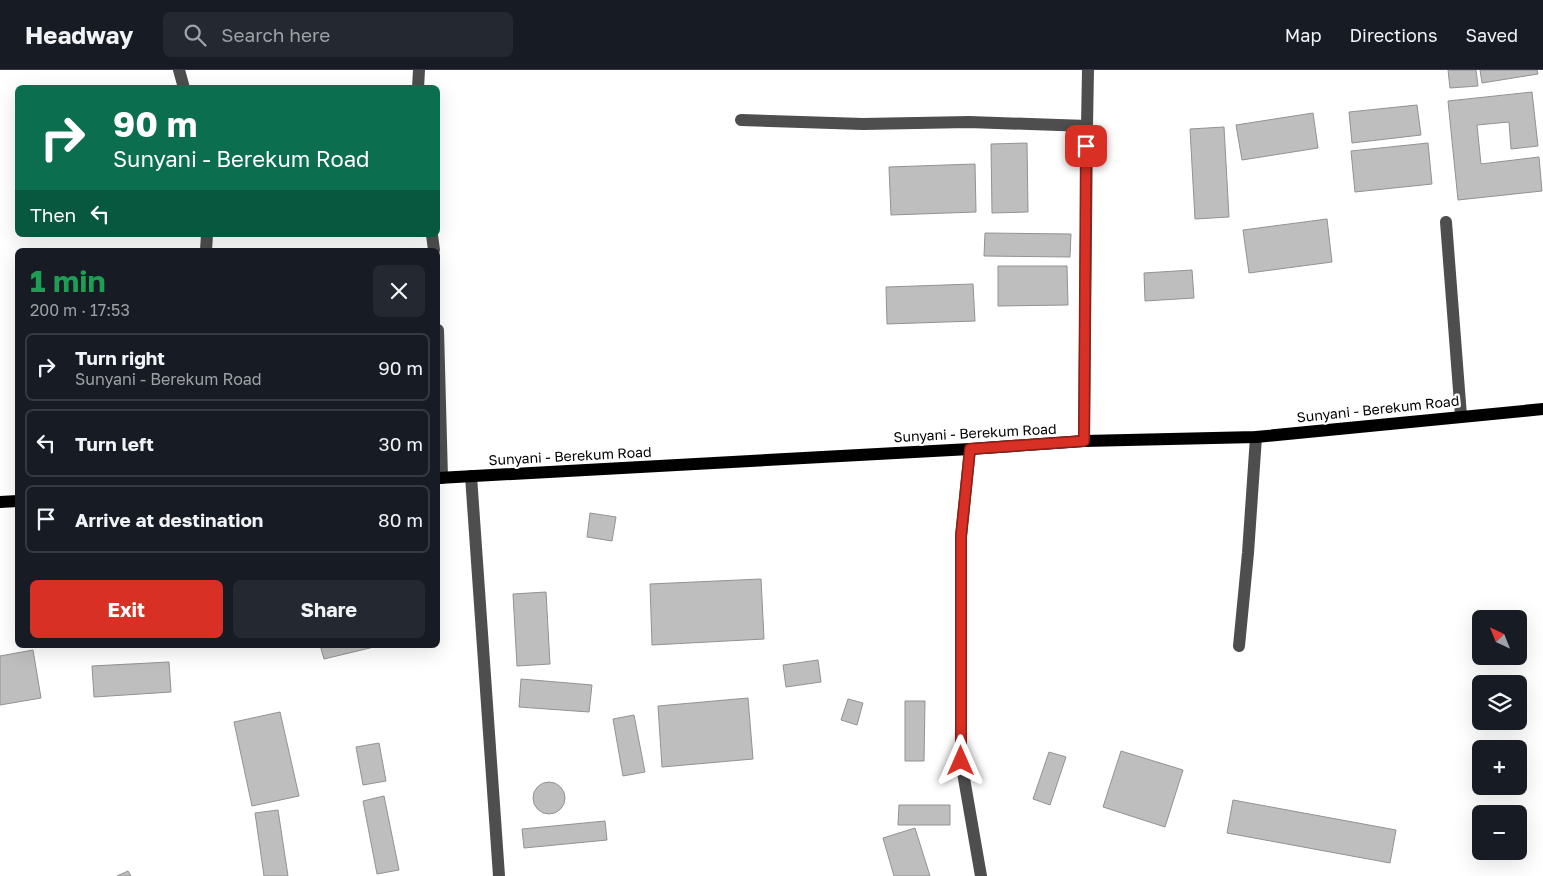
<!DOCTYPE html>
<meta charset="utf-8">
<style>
:root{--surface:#171b24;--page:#242831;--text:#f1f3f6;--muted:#9ea1a6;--line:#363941;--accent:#d93025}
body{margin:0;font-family:"Golos Text",sans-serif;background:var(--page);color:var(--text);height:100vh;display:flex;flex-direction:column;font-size:19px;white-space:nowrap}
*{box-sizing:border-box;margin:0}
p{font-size:16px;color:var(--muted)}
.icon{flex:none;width:28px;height:28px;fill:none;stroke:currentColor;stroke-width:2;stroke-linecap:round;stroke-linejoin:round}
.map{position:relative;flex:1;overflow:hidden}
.details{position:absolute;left:15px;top:178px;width:425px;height:400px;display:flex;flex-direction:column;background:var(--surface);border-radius:8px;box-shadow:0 5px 20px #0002}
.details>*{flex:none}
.top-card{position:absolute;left:15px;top:15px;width:425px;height:152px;border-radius:8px;box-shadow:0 5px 20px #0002;background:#0b6e4f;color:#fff;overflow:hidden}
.needle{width:32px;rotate:317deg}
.buttons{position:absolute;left:1472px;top:540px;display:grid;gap:10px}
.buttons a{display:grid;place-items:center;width:55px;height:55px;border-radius:8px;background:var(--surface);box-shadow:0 5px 20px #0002;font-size:25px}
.pin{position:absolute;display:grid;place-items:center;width:42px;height:42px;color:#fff;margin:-21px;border-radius:10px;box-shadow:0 2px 8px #0006}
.me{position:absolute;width:55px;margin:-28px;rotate:0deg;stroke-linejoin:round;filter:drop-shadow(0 0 4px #0008)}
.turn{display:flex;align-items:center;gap:18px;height:105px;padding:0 15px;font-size:22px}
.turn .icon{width:65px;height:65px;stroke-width:2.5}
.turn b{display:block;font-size:35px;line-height:42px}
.then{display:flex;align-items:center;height:48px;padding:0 15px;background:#0003;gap:10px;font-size:19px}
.round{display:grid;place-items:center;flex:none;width:52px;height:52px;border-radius:8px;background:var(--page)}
.overview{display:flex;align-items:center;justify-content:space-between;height:85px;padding:0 15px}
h1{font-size:30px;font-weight:700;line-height:38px;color:#1e9e55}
.button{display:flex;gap:10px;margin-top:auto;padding:10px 15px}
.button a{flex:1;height:58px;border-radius:8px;background:var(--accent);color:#fff;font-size:20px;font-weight:700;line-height:58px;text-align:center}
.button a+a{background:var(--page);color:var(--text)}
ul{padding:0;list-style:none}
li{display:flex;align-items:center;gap:15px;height:68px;margin:0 10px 8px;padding:0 5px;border:2px solid var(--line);border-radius:8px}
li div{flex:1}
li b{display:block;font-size:19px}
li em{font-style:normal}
header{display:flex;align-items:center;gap:30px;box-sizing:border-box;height:70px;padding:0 25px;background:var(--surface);border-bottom:1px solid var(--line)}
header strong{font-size:24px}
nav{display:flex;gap:28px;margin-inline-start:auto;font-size:18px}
.search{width:350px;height:45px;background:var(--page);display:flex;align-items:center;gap:12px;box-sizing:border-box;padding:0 18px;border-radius:8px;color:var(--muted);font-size:19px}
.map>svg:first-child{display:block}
.building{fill:#bebebe;stroke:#929292}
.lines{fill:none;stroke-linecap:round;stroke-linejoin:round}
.minor{stroke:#4e4e4e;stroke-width:12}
.major{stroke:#000;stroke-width:12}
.route-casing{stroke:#8d1f18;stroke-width:12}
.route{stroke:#d93025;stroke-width:9}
.labels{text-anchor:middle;stroke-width:4.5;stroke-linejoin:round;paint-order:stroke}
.street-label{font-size:14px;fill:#000;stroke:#fff}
</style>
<header>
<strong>Headway</strong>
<div class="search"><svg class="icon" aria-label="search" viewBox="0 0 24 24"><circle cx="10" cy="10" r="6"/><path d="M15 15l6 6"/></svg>Search here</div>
<nav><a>Map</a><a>Directions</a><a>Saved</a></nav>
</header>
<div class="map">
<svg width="1543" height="806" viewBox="0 0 1543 806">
<rect width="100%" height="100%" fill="#fff"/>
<!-- building -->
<g class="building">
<polygon points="1448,0 1476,0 1478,16 1450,18"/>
<polygon points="1480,0 1537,0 1538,4 1482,13"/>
<polygon points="1532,22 1538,76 1511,79 1509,52 1477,55 1481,94 1539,87 1542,121 1458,130 1448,31"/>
<polygon points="1417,35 1421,65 1352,73 1349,42"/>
<polygon points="1313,43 1318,78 1242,90 1236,55"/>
<polygon points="1224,57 1229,147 1195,149 1190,59"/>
<polygon points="1027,73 1028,142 992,143 991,74"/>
<polygon points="1428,73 1432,114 1355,122 1351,81"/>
<polygon points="975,94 976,142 891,145 889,97"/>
<polygon points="1327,149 1332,192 1249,203 1243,160"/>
<polygon points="985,163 1071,164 1070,187 984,186"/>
<polygon points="998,196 1067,196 1068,235 998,236"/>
<polygon points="1192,200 1194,228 1145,231 1144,203"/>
<polygon points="973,214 975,251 887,254 886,217"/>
<polygon points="590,443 616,447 612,471 587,467"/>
<polygon points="761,509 764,569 652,575 650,514"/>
<polygon points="546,522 550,594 517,596 513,524"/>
<polygon points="320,575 373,575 374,577 324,589"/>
<polygon points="33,580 41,628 0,635 0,586"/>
<polygon points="818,590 821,612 786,617 783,595"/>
<polygon points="169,592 171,622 94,627 92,596"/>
<polygon points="521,609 592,615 589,642 519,637"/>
<polygon points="748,628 753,689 662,697 658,636"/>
<polygon points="848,629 863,633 857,655 841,650"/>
<polygon points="905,631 925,631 924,691 905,691"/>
<polygon points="280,642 299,726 252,736 234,652"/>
<polygon points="634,645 645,702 623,706 613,649"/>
<polygon points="379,673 386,711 363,715 356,677"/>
<polygon points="1121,681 1183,700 1165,757 1103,737"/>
<polygon points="1049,682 1066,687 1050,735 1033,729"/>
<circle cx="549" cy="728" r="16"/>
<polygon points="384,726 399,800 377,804 363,731"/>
<polygon points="1233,730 1396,760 1390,793 1227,763"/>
<polygon points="899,735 950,735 950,755 898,755"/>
<polygon points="278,740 288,806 264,806 255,743"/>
<polygon points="605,751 607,770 524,778 522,759"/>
<polygon points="915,758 930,806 894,806 883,768"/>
<polygon points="128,801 131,806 117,806"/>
</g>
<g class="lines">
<!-- minor -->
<g class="minor">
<polyline points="179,0 184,18"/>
<polyline points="418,18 419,0"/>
<polyline points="741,50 863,54 969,52 1087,56"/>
<polyline points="1446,152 1461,346"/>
<polyline points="432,165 434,180"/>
<polyline points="206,180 207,165"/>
<polyline points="438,260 442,408"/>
<polyline points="1084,371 1087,56 1088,0"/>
<polyline points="970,379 961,467 961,691 981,806"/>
<polyline points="471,406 499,806"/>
<polyline points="1239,576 1248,483 1256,367"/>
</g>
<!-- major -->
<g class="major">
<polyline points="438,408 970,379 1084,371 1256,367 1543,339"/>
<polyline points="0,432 18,431"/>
</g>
</g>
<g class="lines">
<!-- route casing -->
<g class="route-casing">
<polyline id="route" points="961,691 961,466 970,379 1084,371 1086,76"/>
</g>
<!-- route -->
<use href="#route" class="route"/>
</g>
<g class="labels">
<!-- street labels -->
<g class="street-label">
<text transform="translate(1378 339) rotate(-6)" y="5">Sunyani - Berekum Road</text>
<text transform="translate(975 363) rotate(-3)" y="5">Sunyani - Berekum Road</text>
<text transform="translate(570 386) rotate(-3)" y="5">Sunyani - Berekum Road</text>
</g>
</g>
</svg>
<div class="buttons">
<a><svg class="needle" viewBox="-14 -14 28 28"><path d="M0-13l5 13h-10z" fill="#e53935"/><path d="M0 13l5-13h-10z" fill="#9ea1a6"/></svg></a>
<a><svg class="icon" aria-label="layers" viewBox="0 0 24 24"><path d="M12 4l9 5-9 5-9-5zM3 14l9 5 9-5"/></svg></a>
<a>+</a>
<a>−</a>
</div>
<div class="pin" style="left:1086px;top:76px;background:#d93025"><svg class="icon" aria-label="arrive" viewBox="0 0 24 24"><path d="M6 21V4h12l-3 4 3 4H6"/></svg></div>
<svg class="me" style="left:961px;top:691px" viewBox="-20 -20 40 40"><path d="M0-17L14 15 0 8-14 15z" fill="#d93025" stroke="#fff" stroke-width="4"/></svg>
<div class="top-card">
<div class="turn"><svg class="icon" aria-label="right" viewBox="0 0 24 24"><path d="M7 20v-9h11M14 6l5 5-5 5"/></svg><div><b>90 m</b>Sunyani - Berekum Road</div></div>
<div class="then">Then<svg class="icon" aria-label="left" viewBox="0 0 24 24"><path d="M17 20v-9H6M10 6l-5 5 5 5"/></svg></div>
</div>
<section class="details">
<div class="overview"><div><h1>1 min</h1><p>200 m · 17:53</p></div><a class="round"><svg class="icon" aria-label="close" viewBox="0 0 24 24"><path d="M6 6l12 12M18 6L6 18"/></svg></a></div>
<ul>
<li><svg class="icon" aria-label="right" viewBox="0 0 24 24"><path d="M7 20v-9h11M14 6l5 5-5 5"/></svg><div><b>Turn right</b><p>Sunyani - Berekum Road</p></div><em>90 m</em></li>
<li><svg class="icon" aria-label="left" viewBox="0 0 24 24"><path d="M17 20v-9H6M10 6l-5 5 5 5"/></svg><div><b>Turn left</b></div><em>30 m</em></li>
<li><svg class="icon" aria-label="arrive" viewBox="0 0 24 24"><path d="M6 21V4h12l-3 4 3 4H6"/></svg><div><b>Arrive at destination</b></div><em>80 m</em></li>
</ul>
<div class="button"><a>Exit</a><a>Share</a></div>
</section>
</div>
